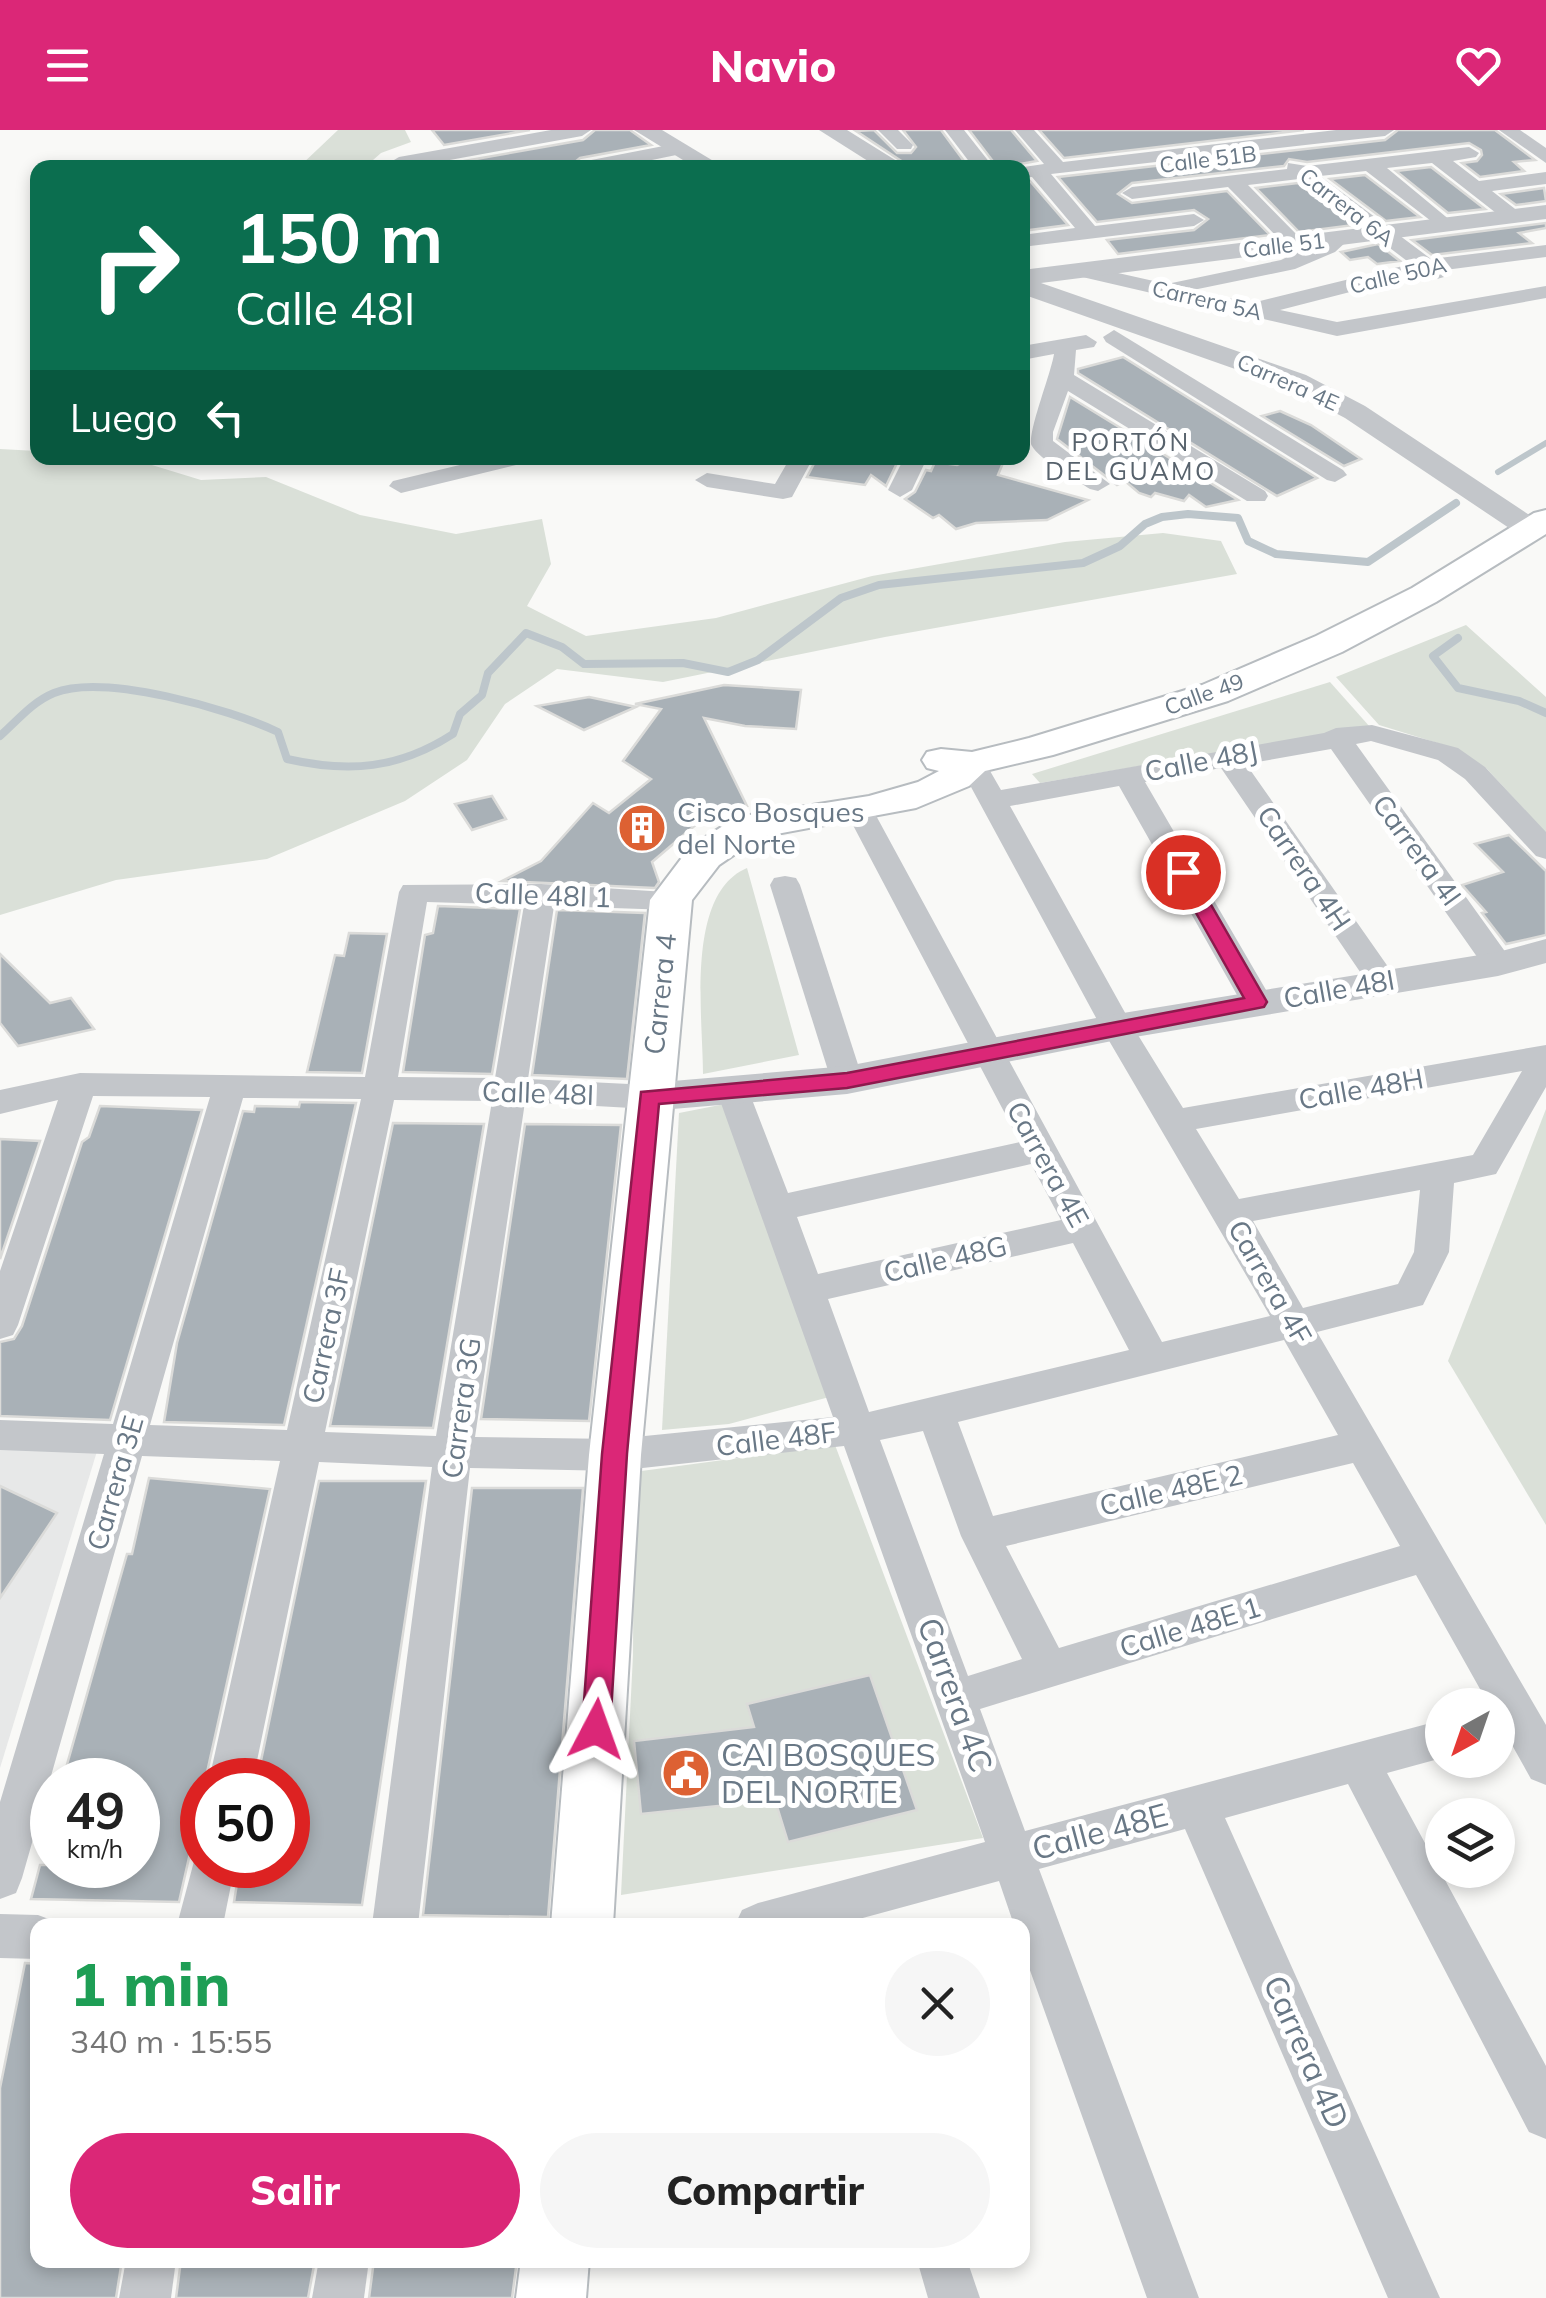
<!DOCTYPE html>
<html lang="es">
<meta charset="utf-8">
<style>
:root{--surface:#fff;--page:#f6f6f6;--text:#222;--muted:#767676;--accent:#db2777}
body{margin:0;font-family:Mulish,sans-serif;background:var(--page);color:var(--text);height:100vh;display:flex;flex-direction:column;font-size:38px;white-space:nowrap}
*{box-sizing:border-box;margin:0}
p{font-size:32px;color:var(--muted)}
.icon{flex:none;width:55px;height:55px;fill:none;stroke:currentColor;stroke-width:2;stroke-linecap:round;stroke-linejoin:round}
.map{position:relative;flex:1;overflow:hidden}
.panel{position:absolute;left:30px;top:1788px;width:1000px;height:350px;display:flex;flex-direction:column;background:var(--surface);border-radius:20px;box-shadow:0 5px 15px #0003}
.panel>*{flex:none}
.guide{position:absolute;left:30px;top:30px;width:1000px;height:305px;border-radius:20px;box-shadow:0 5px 15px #0003;background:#0b6e4f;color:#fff;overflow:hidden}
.needle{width:65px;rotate:220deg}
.fabs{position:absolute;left:1425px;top:1558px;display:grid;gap:20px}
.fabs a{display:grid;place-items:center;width:90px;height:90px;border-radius:50%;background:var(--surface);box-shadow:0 5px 15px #0003;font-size:50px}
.speed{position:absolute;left:30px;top:1628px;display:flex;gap:20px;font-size:50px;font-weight:700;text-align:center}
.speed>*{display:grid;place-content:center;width:130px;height:130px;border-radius:50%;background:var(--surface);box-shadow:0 5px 15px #0003;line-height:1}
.speed small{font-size:25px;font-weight:400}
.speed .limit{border:15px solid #d22;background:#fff;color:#111}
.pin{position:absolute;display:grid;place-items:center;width:85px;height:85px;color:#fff;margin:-42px;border:5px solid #fff;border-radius:50%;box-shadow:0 2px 10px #0007}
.me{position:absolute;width:110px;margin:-55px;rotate:4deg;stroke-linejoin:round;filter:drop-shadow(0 0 8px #0008)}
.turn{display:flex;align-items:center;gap:35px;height:210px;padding:0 40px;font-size:45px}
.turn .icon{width:130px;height:130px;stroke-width:2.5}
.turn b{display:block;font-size:70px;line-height:85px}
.then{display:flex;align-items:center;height:95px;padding:0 40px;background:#0003;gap:20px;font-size:38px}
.round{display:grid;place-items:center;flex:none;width:105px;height:105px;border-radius:52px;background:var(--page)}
.overview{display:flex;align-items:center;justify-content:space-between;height:170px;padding:0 40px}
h1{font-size:60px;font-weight:800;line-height:75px;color:#1e9e55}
.button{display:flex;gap:20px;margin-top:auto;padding:20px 40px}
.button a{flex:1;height:115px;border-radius:60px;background:var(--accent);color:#fff;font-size:40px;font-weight:800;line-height:115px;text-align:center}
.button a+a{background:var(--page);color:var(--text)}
header{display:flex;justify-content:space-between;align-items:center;height:130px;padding:0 40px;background:var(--accent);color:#fff;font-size:45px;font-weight:800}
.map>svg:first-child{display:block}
.built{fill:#e7e8e8}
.green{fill:#dae0d8}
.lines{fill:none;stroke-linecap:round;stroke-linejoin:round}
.stream-far1{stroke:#bdc6cb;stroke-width:6}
.stream{stroke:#bdc6cb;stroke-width:8}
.building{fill:#a9b1b7;stroke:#dbdbd9;stroke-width:2.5}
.secondary-casing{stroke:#b7bcc0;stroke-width:4}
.minor{fill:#c3c6ca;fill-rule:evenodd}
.tertiary{fill:#c3c6ca;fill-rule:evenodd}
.secondary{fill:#fff;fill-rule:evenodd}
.route{fill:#db2777;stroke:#8e194d;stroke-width:2.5}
.labels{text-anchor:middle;stroke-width:10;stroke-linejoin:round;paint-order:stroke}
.far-street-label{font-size:22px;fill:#697886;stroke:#fff}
.far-neighbourhood-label{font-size:25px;letter-spacing:2.5px;fill:#57626c;stroke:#fff}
.street-label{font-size:28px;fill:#697886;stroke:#fff}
.poi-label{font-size:28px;fill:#697886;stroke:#fff;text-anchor:start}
.near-street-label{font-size:32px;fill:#697886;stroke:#fff}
.near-poi-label{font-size:32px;fill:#697886;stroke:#fff;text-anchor:start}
</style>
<header><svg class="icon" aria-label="menu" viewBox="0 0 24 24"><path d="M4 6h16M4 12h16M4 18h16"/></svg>Navio<svg class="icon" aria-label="heart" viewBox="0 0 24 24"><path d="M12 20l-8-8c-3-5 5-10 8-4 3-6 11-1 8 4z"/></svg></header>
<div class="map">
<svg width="1546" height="2168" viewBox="0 0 1546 2168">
<rect width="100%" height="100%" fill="#f9f9f7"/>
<!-- built -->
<polygon class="built" points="0,1313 98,1318 0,1638"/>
<!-- green -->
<g class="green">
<polygon points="338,0 405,0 411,12 381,23 365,37 299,37"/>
<polygon points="0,319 37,321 38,328 129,328 201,350 266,347 360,385 456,404 542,389 551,434 527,476 586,506 716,488 872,446 1065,412 1163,403 1221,411 1237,444 885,507 663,552 557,539 505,574 467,630 405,671 267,729 116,750 0,785"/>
<polygon points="1466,495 1546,567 1546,703 1487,639 1457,619 1379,595 1336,547"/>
<polygon points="1330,552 1370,597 1040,653 1032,644"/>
<path d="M 747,738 L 799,925 L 703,944 C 703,887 685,764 747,738 Z"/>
<polygon points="730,973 833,1266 729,1294 662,1300 679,983"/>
<polygon points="1546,979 1546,1395 1448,1231"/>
<polygon points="835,1315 983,1708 621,1765 633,1525 634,1342"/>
</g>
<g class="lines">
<!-- stream-far1 -->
<polyline class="stream-far1" points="1498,342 1546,313"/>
<!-- stream -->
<g class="stream">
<polyline points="1458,508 1433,526 1458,558 1519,571 1546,583"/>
<path d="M 0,606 C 17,591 32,572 54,563 C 104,543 230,579 278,602 L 287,629 C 349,643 399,639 453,604 L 460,584 L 482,565 L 488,543 L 526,503 L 562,517 L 584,534 L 683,533 L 728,542 L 758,530 L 841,468 L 879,455 L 1083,433 L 1120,416 L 1145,394 L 1162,387 L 1188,384 L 1238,388 L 1248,411 L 1276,424 L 1368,432 L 1456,373"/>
</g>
</g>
<!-- building -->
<g class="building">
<polygon points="432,0 530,0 444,15"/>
<polygon points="595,0 630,0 651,15 580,28 568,38 463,38 459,32 583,10"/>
<polygon points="874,0 897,23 911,23 916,17 903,0 941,0 969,38 912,38 856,1"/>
<polygon points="969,0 1011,0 1037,31 998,38"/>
<polygon points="1039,0 1304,0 1064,28"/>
<polygon points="1398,0 1495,0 1535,30 1514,32 1524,41 1480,47 1462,33 1477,31 1482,25 1481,20 1469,13 1307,32 1289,29 1284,36 1132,53 1118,64 1132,73 1227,61 1270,105 1118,124 1107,110 1194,100 1208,89 1194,80 1097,92 1058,47 1385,10"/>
<polygon points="1431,37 1485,79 1448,83 1396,41"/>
<polygon points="1365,45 1420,87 1386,91 1330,49"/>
<polygon points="1030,51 1068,95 1022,101 1022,52"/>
<polygon points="1298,53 1354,95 1299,102 1256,58"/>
<polygon points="1544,58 1546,71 1516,75 1501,64"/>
<polygon points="1546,93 1546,98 1519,103 1532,113 1432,125 1412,110"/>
<polygon points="1378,114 1400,131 1377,134 1368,127 1350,130 1341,122"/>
<polygon points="1123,227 1317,348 1277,366 1078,243 1078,239"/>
<polygon points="1070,267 1238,370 1206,377 1189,365 1184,371 1155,363 1151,367 1139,363 1125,351 1117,355 1057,309"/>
<polygon points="1280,281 1311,295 1361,329 1344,336 1262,286"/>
<polygon points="817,328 882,328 897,333 886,356 871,345 865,355 807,347"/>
<polygon points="970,329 1003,333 998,345 1088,370 1047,390 976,393 956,399 939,385 933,388 905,369 915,362 926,340 931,341 935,332 957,335"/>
<polygon points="724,555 801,560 796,599 745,596 704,588 747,676 712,681 652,732 659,752 655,758 502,751 541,731 593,673 609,683 651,649 623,631 661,579 635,574"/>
<polygon points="589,567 636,577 584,600 537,576"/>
<polygon points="492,666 506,689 472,700 455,674"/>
<polygon points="1509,705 1546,741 1546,805 1506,814 1482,783 1486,782 1462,755 1503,742 1475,714"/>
<polygon points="438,776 520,779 492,944 403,942 425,805 433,803"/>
<polygon points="557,780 645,783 627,949 532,945"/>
<polygon points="349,803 387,804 362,943 307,942 335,825 344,826"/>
<polygon points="0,824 50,873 71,868 94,899 18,916 0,893"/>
<polygon points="300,972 356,973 284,1295 164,1292 177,1213 243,981 254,982 255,976 299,977"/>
<polygon points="100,976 202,980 110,1290 0,1286 0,1212 14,1209 22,1196 82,1012 89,1007"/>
<polygon points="393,993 484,994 433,1298 330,1296"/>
<polygon points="525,994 621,995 589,1291 481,1289"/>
<polygon points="0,1009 40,1011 0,1129"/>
<polygon points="149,1348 270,1359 206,1647 202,1647 202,1670 179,1772 31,1769 40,1735 138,1735 138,1646 64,1645 127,1424 132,1424"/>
<polygon points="319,1351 426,1351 362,1775 234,1772 240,1735 288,1735 288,1650 257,1650"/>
<polygon points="0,1356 57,1383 0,1468"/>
<polygon points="472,1358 583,1358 548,1787 423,1785"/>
<polygon points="870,1545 917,1680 788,1712 775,1670 641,1684 634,1611 754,1597 747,1574"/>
<polygon points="25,1833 38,1834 38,2130 122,2130 116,2168 0,2168 0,1958"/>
<polygon points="181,2130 315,2130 308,2168 176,2168"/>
<polygon points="374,2130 517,2130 512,2168 369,2168"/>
</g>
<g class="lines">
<!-- secondary casing -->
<g class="secondary-casing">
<g id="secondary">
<polygon points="1546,380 1546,404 1436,472 1342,522 1228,571 1053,625 985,641 969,656 916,678 760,707 719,735 692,770 641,1325 613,1795 551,1795 589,1325 650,770 690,717 737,687 869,666 918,652 939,641 927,638 922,630 927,622 941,619 972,622 1029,608 1202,555 1316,506 1412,458 1534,383"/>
<polygon points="521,2130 589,2130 586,2168 516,2168"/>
</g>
</g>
<!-- minor -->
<g class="minor">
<polygon points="551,0 591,0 582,6 406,38 392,37 389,33 399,27"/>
<polygon points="878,0 898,0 913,15 911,19 897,19"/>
<polygon points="945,0 964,0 994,38 974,38"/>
<polygon points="1015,0 1034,0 1063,32 1336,0 1394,0 1385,6 1051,44 1095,96 1194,84 1204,90 1194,96 1022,117 1022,105 1075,98 1032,47 1022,48 1022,38 1017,38 1044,34"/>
<polygon points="1499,0 1520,0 1546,18 1546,33"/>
<polygon points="679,13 688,19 686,23 613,38 572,38 581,32"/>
<polygon points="1469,17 1479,23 1476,27 1453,31 1479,51 1546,42 1546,54 1492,61 1519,82 1519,90 1505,90 1432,33 1387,38 1451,91 1451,99 1444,101 1366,41 1320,46 1431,129 1546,115 1546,127 1445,140 1444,147 1437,149 1424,143 1280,180 1337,192 1546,156 1546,168 1337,206 1078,146 1068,140 1078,134 1167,154 1281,130 1339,102 1346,104 1346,112 1335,122 1295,139 1193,160 1252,173 1411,134 1299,49 1248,55 1302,110 1305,114 1295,120 1288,118 1228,57 1132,69 1122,63 1132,57 1287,39 1288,33 1307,36"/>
<polygon points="1114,200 1343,340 1347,345 1335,352 1327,350 1106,212 1103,207"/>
<path d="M 1086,205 L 1097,212 L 1094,217 L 1076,220 L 1074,245 L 1265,361 L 1268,366 L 1265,371 L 1247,371 L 1068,261 L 1053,302 L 1053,311 L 1110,354 L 1098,361 L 1090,359 C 1076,350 1039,329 1032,316 C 1026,306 1051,244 1054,224 L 1022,230 L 1022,216 Z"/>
<polygon points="489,328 528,328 524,333 401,363 389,356 393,351"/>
<polygon points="790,328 813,328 792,367 783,369 707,357 695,350 707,343 775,354"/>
<polygon points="904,328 927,328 912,360 900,367 888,360"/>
<path d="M 1372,595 L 1458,618 L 1485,637 L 1546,702 L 1546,729 L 1536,726 L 1465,649 L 1438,630 L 1371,611 L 1356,614 L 1509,827 L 1514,834 L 1509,841 L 1487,841 L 1331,619 L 1246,634 L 1398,851 L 1393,858 L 1382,861 L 1371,858 L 1221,638 L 1145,652 L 1273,872 L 1268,879 L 1257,883 L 1246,879 L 1241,872 L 1119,656 L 1010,676 L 1133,897 L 1183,978 L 1546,915 L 1546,957 L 1496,1044 L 1454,1053 L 1449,1122 L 1423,1175 L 1317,1202 L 1546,1595 L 1546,1655 L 1531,1649 L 1498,1590 L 1498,1575 L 1489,1575 L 1416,1445 L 980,1579 L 1025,1701 L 1442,1590 L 1442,1628 L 1387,1643 L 1546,1936 L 1546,2009 L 1529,2002 L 1348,1654 L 1225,1688 L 1440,2168 L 1388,2168 L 1185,1699 L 1039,1739 L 1199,2168 L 1147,2168 L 1022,1818 L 1022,1795 L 1014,1795 L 999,1751 L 837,1795 L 735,1795 L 742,1780 L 758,1773 L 985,1712 L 844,1316 L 615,1341 L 470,1338 L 418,1795 L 372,1795 L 432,1337 L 319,1332 L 253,1650 L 209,1650 L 280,1331 L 142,1326 L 22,1748 L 16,1763 L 0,1769 L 0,1672 L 104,1324 L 0,1320 L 0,1290 L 113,1294 L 210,967 L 93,966 L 18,1195 L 13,1205 L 0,1209 L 0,1141 L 58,970 L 0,984 L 0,960 L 80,943 L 365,947 L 399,762 L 403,755 L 541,754 L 682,763 L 686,770 L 682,777 L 671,780 L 554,776 L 528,949 L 649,955 L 661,959 L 666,967 L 661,975 L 649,979 L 525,972 L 475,1307 L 615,1309 L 833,1287 L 717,962 L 722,954 L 734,951 L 746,954 L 788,1063 L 1020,1012 L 845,680 L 849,674 L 869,674 L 873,680 L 1162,1212 L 1270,1186 L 1101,897 L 958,633 L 962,627 L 982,627 L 1001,660 L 1324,603 L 1336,598 ZM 427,772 L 524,775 L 495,948 L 398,947 ZM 1522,941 L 1473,1025 L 1239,1069 L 1196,999 ZM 243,968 L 361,969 L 287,1300 L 150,1295 ZM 394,970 L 492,971 L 436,1306 L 325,1302 ZM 1031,1034 L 1061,1090 L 818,1144 L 797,1087 ZM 1420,1060 L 1414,1122 L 1398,1154 L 1303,1178 L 1253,1091 ZM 1073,1113 L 1129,1220 L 869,1282 L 828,1169 ZM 1284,1210 L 1338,1305 L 993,1386 L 958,1292 ZM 923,1301 L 961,1406 L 1022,1529 L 968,1546 L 880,1310 ZM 1353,1333 L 1400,1416 L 1059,1518 L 1006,1416 Z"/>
<polygon points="785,746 796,748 800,755 863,950 859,958 847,961 835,958 831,950 770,755 774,748"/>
<polygon points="202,1718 202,1735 235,1735 223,1795 177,1795 197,1720"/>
<polygon points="0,1784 38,1785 54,1791 56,1795 38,1795 38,1829 0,1828"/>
<polygon points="126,2130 176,2130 171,2168 119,2168"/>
<polygon points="319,2130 369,2130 364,2168 312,2168"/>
<polygon points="917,2130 967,2130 980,2168 928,2168"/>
</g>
<!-- tertiary -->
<g class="tertiary">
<polygon points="634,0 662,0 725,38 696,38"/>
<polygon points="819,0 847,0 908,38 879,38"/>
<polygon points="1546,75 1546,89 1041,153 1306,245 1365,276 1540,392 1544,398 1540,404 1518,404 1345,288 1286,257 1022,164 1022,140"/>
<polygon points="1546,809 1546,833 1498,846 1117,910 847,964 649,981 635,977 629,967 635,957 649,953 847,936 1117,884 1498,822"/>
</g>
<!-- secondary -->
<use href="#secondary" class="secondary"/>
</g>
<!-- route -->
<polygon class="route" points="1183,736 1192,742 1267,872 1264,877 847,958 659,974 627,1324 610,1599 606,1608 596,1611 586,1608 582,1599 602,1324 641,962 847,943 1244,868 1173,742"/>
<!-- icons -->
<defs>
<g id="building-disc" transform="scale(2.5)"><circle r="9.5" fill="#dd6133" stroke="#fff"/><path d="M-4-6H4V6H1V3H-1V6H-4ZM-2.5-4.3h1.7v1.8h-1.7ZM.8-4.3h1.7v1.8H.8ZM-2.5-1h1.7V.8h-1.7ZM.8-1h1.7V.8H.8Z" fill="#fff"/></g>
<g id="civic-disc" transform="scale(2.5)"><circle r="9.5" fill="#dd6133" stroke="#fff"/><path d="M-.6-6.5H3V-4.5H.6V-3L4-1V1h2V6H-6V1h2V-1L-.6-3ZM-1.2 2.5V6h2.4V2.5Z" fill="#fff"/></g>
</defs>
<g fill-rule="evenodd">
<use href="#building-disc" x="642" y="698"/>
<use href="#civic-disc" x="686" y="1643"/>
</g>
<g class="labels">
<!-- far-street labels -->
<g class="far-street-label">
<text transform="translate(1208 29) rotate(-7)" y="8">Calle 51B</text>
<text transform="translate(1347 77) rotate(38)" y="8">Carrera 6A</text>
<text transform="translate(1284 115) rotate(-7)" y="8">Calle 51</text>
<text transform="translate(1398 145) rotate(-13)" y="8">Calle 50A</text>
<text transform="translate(1207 170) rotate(13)" y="8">Carrera 5A</text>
<text transform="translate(1288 252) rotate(24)" y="8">Carrera 4E</text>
<text transform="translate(1204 564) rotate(-20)" y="8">Calle 49</text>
</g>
<!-- far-neighbourhood labels -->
<g class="far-neighbourhood-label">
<text x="1131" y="321">PORTÓN<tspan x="1131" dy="29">DEL GUAMO</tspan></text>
</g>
<!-- street labels -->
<g class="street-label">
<text transform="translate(1201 631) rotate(-11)" y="10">Calle 48J</text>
<text transform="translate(1417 720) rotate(54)" y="10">Carrera 4I</text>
<text transform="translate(1304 738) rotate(56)" y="10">Carrera 4H</text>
<text transform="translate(543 765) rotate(2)" y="10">Calle 48I 1</text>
<text transform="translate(1339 859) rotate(-10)" y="10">Calle 48I</text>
<text transform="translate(660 864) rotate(-84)" y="10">Carrera 4</text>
<text transform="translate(1361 959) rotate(-10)" y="10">Calle 48H</text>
<text transform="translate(538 963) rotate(2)" y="10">Calle 48I</text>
<text transform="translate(1048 1034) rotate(61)" y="10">Carrera 4E</text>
<text transform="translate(945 1129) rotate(-13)" y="10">Calle 48G</text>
<text transform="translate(1270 1152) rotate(60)" y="10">Carrera 4F</text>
<text transform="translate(326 1206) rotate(-78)" y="10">Carrera 3F</text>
<text transform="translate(461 1278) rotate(-82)" y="10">Carrera 3G</text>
<text transform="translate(776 1309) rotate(-7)" y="10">Calle 48F</text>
<text transform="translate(115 1353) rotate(-74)" y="10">Carrera 3E</text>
<text transform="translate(1171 1360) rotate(-13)" y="10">Calle 48E 2</text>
<text transform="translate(1190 1497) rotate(-17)" y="10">Calle 48E 1</text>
</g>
<!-- poi labels -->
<g class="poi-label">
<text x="677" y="692">Cisco Bosques<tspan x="677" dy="32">del Norte</tspan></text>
</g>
<!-- near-street labels -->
<g class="near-street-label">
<text transform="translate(955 1565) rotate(70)" y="11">Carrera 4C</text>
<text transform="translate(1100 1702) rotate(-15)" y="11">Calle 48E</text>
<text transform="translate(1306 1922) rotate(66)" y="11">Carrera 4D</text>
</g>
<!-- near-poi labels -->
<g class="near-poi-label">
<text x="721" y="1636">CAI BOSQUES<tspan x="721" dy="37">DEL NORTE</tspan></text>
</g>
</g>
</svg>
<div class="fabs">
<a><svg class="needle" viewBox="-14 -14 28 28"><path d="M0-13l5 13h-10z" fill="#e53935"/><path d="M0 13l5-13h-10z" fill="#767676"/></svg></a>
<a><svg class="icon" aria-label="layers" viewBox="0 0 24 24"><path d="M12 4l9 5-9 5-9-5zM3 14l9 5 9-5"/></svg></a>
</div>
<div class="speed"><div>49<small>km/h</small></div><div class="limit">50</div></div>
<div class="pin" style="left:1183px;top:742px;background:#d93025"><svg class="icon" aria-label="arrive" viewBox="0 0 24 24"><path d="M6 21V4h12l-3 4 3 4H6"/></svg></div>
<svg class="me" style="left:596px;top:1599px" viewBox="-20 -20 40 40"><path d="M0-17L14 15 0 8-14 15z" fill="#db2777" stroke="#fff" stroke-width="4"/></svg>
<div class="guide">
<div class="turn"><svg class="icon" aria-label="right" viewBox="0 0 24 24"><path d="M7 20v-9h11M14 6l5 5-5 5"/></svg><div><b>150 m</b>Calle 48I</div></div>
<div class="then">Luego<svg class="icon" aria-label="left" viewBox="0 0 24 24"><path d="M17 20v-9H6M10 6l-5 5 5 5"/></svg></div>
</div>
<section class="panel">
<div class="overview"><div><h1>1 min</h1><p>340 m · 15:55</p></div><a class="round"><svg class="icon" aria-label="close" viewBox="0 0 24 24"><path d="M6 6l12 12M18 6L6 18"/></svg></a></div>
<div class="button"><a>Salir</a><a>Compartir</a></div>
</section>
</div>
